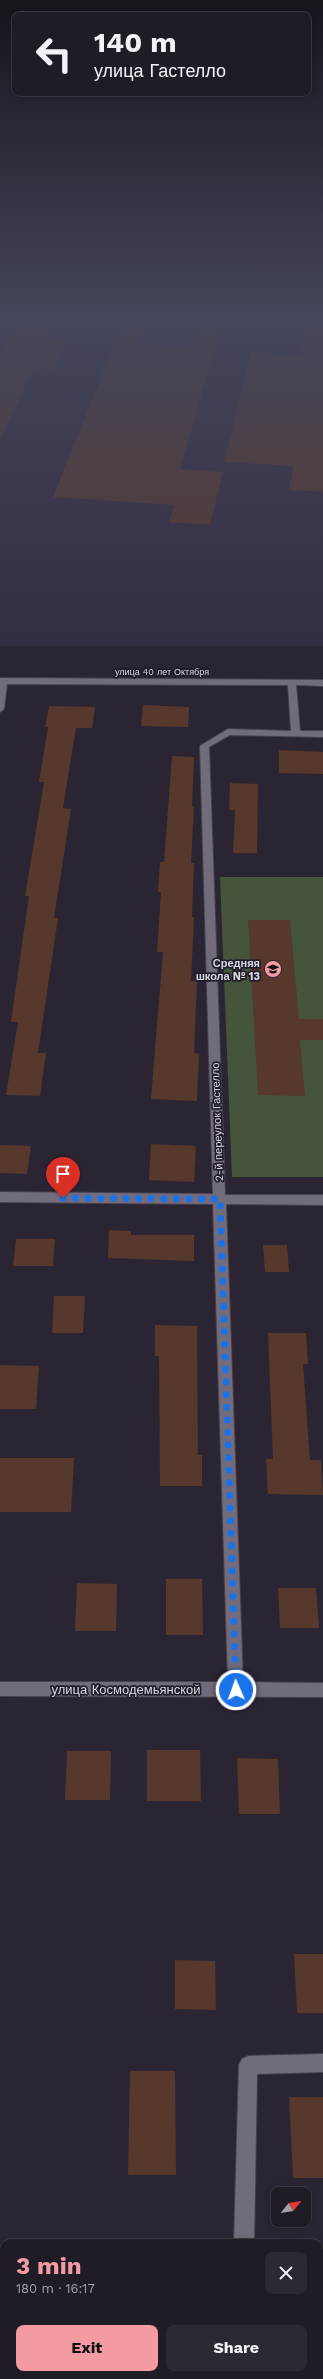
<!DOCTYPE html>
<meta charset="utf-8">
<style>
:root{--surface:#201c26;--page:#2d2932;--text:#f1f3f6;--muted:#a2a1a7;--line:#3d3a43;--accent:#f49aa3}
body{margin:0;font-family:"Work Sans",sans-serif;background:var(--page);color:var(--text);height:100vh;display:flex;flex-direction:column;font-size:15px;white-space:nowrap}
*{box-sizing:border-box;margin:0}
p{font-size:13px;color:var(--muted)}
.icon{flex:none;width:22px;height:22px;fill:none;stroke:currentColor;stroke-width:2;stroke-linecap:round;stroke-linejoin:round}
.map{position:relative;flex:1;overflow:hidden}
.drawer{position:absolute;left:0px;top:2239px;width:323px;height:140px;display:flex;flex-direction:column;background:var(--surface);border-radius:12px 12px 0 0;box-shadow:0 2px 6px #0003,0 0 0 1px var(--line)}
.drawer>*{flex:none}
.hud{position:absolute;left:12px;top:12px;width:299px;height:84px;border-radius:8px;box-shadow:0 2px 6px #0003,0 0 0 1px var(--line);background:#201c26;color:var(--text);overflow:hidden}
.needle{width:26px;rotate:60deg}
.fabs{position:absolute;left:271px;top:2187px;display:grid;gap:8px}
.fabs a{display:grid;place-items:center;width:40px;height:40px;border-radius:8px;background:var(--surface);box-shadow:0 2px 6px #0003,0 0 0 1px var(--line);font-size:20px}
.pin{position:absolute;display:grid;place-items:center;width:34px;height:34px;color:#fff;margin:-41px -17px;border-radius:50% 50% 50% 0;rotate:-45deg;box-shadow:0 0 4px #0007}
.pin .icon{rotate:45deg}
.me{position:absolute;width:44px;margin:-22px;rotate:358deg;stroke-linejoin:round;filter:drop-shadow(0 0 3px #0008)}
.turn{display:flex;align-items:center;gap:14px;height:84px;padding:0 16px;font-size:18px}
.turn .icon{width:52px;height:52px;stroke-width:2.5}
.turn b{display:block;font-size:28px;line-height:34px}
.round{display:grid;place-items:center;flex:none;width:42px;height:42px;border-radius:8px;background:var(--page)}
.head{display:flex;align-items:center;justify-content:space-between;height:68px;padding:0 16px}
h1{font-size:24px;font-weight:700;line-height:30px;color:var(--accent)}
.button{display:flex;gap:8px;margin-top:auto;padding:8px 16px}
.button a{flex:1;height:46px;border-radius:8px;background:var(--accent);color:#111;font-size:16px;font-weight:700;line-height:46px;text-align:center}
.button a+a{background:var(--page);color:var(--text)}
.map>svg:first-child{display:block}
.built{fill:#342c40}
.green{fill:#44553c}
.building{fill:#56382c}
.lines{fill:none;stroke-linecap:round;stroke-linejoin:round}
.minor-casing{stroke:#47434e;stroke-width:2}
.minor{fill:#726b7c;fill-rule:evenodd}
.route{stroke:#1a73e8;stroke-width:7;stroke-dasharray:0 12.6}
.labels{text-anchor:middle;stroke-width:3.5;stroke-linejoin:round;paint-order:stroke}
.far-street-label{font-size:9px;fill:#dcd8e1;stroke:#211c29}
.poi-label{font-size:11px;font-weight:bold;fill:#dcd8e1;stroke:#211c29;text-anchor:end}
.street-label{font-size:11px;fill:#dcd8e1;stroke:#211c29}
.near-street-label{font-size:13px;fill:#dcd8e1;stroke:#211c29}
</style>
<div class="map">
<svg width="323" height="2379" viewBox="0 0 323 2379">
<rect width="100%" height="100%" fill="#2b2533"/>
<!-- built -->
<rect class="built" x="0" y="316" width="323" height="330"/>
<!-- green -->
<polygon class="green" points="220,877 323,877 323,1177 232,1177"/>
<!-- building -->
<g class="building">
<polygon points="21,316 55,316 44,338 68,339 54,369 34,368 0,439 0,357"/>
<polygon points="308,316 323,316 323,492 289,490 293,466 224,462 251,352 300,355"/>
<polygon points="124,320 146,322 138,344 192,347 199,325 221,326 180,469 223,472 210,525 169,522 174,505 53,497"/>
<polygon points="143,705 189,707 188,727 141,726"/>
<polygon points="49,706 95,707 92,728 76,728 63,808 71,809 54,918 58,918 38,1053 46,1053 40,1096 6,1095 18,1022 11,1022 29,896 25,896 44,782 39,782 48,727 45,727"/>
<polygon points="279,750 323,752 323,774 279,773"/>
<polygon points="172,756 194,757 192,806 194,806 191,863 194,863 192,917 194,917 191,981 197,981 194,1053 199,1054 197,1101 151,1099 163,952 157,952 161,892 158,892 160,862 164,862"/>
<polygon points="230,783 258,784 257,853 233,853 235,810 229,810"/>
<polygon points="248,920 290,920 299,1019 323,1019 323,1040 300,1040 305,1096 258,1095"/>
<polygon points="151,1144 196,1146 194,1182 149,1180"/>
<polygon points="0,1145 31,1146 27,1174 0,1173"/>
<polygon points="109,1230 131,1231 131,1235 194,1235 194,1261 108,1258"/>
<polygon points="16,1239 55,1239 53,1266 13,1266"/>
<polygon points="263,1245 287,1245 289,1272 265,1272"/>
<polygon points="54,1296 85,1296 83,1333 52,1333"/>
<polygon points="155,1325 197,1326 198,1455 202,1455 202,1486 160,1486 159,1356 155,1356"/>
<polygon points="268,1333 306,1333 308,1364 303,1364 310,1460 321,1460 323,1495 268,1494 266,1459 273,1459"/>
<polygon points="0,1365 39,1366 36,1409 0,1409"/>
<polygon points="0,1458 74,1458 71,1512 0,1512"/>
<polygon points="166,1579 202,1579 203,1635 166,1635"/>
<polygon points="77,1583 117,1584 116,1631 75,1631"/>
<polygon points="278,1588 316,1588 319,1628 280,1628"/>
<polygon points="147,1750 200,1750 201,1801 147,1801"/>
<polygon points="67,1751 111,1751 110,1800 65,1800"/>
<polygon points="237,1758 278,1759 280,1814 239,1814"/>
<polygon points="294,1954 323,1954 323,2013 297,2013"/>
<polygon points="175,1960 215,1961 216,2010 175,2009"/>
<polygon points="130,2071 175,2071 176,2175 128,2175"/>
<polygon points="289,2097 323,2097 323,2178 293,2178"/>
</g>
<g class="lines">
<!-- minor casing -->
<g class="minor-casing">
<g id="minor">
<polygon points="0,678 323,680 323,686 296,685 300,731 323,731 323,737 230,735 209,747 225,1195 323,1195 323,1205 226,1204 243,1682 323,1683 323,1697 0,1696 0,1682 228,1682 213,1204 0,1202 0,1192 213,1194 200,746 228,729 291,731 288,685 7,684 4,709 0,712"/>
<polygon points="323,2054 323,2072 257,2074 254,2243 234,2243 239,2065 242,2059 248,2056"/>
<rect x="230" y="2375" width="20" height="4"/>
</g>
</g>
<!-- minor -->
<use href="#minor" class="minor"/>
</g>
<!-- sky -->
<linearGradient id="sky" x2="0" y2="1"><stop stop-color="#18141c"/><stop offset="0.49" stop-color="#44465b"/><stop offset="1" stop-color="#44465b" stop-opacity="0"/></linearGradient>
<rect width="323" height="649" fill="url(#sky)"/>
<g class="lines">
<!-- route -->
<polyline class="route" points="63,1198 220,1199 236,1690"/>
</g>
<!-- icons -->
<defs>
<g id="school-disc" transform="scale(0.9)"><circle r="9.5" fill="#f49aa3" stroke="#211c29"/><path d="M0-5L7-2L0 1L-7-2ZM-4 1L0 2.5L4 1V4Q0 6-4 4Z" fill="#111"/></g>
</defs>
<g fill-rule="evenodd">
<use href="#school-disc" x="273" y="969"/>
</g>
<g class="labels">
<!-- far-street labels -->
<g class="far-street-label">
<text x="162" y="675">улица 40 лет Октября</text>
</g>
<!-- poi labels -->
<g class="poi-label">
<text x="260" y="967">Средняя<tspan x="260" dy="13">школа № 13</tspan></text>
</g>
<!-- street labels -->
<g class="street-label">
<text transform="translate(217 1122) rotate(-92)" y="4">2-й переулок Гастелло</text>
</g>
<!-- near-street labels -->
<g class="near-street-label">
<text x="126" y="1694">улица Космодемьянской</text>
</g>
</g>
</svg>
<div class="fabs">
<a><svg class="needle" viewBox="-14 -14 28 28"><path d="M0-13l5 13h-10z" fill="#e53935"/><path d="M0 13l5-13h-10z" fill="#a2a1a7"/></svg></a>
</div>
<div class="pin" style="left:63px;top:1198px;background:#d93025"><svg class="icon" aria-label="arrive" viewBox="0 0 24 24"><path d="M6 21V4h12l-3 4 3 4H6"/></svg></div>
<svg class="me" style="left:236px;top:1690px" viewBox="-20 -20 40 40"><circle r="17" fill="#1a73e8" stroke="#fff" stroke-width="3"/><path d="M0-11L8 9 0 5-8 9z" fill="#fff"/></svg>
<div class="hud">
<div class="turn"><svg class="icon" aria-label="left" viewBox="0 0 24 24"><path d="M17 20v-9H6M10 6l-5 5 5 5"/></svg><div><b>140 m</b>улица Гастелло</div></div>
</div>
<section class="drawer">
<div class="head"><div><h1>3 min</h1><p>180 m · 16:17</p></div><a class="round"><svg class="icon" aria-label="close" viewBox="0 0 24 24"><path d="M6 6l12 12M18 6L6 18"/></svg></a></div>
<div class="button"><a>Exit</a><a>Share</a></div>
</section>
</div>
